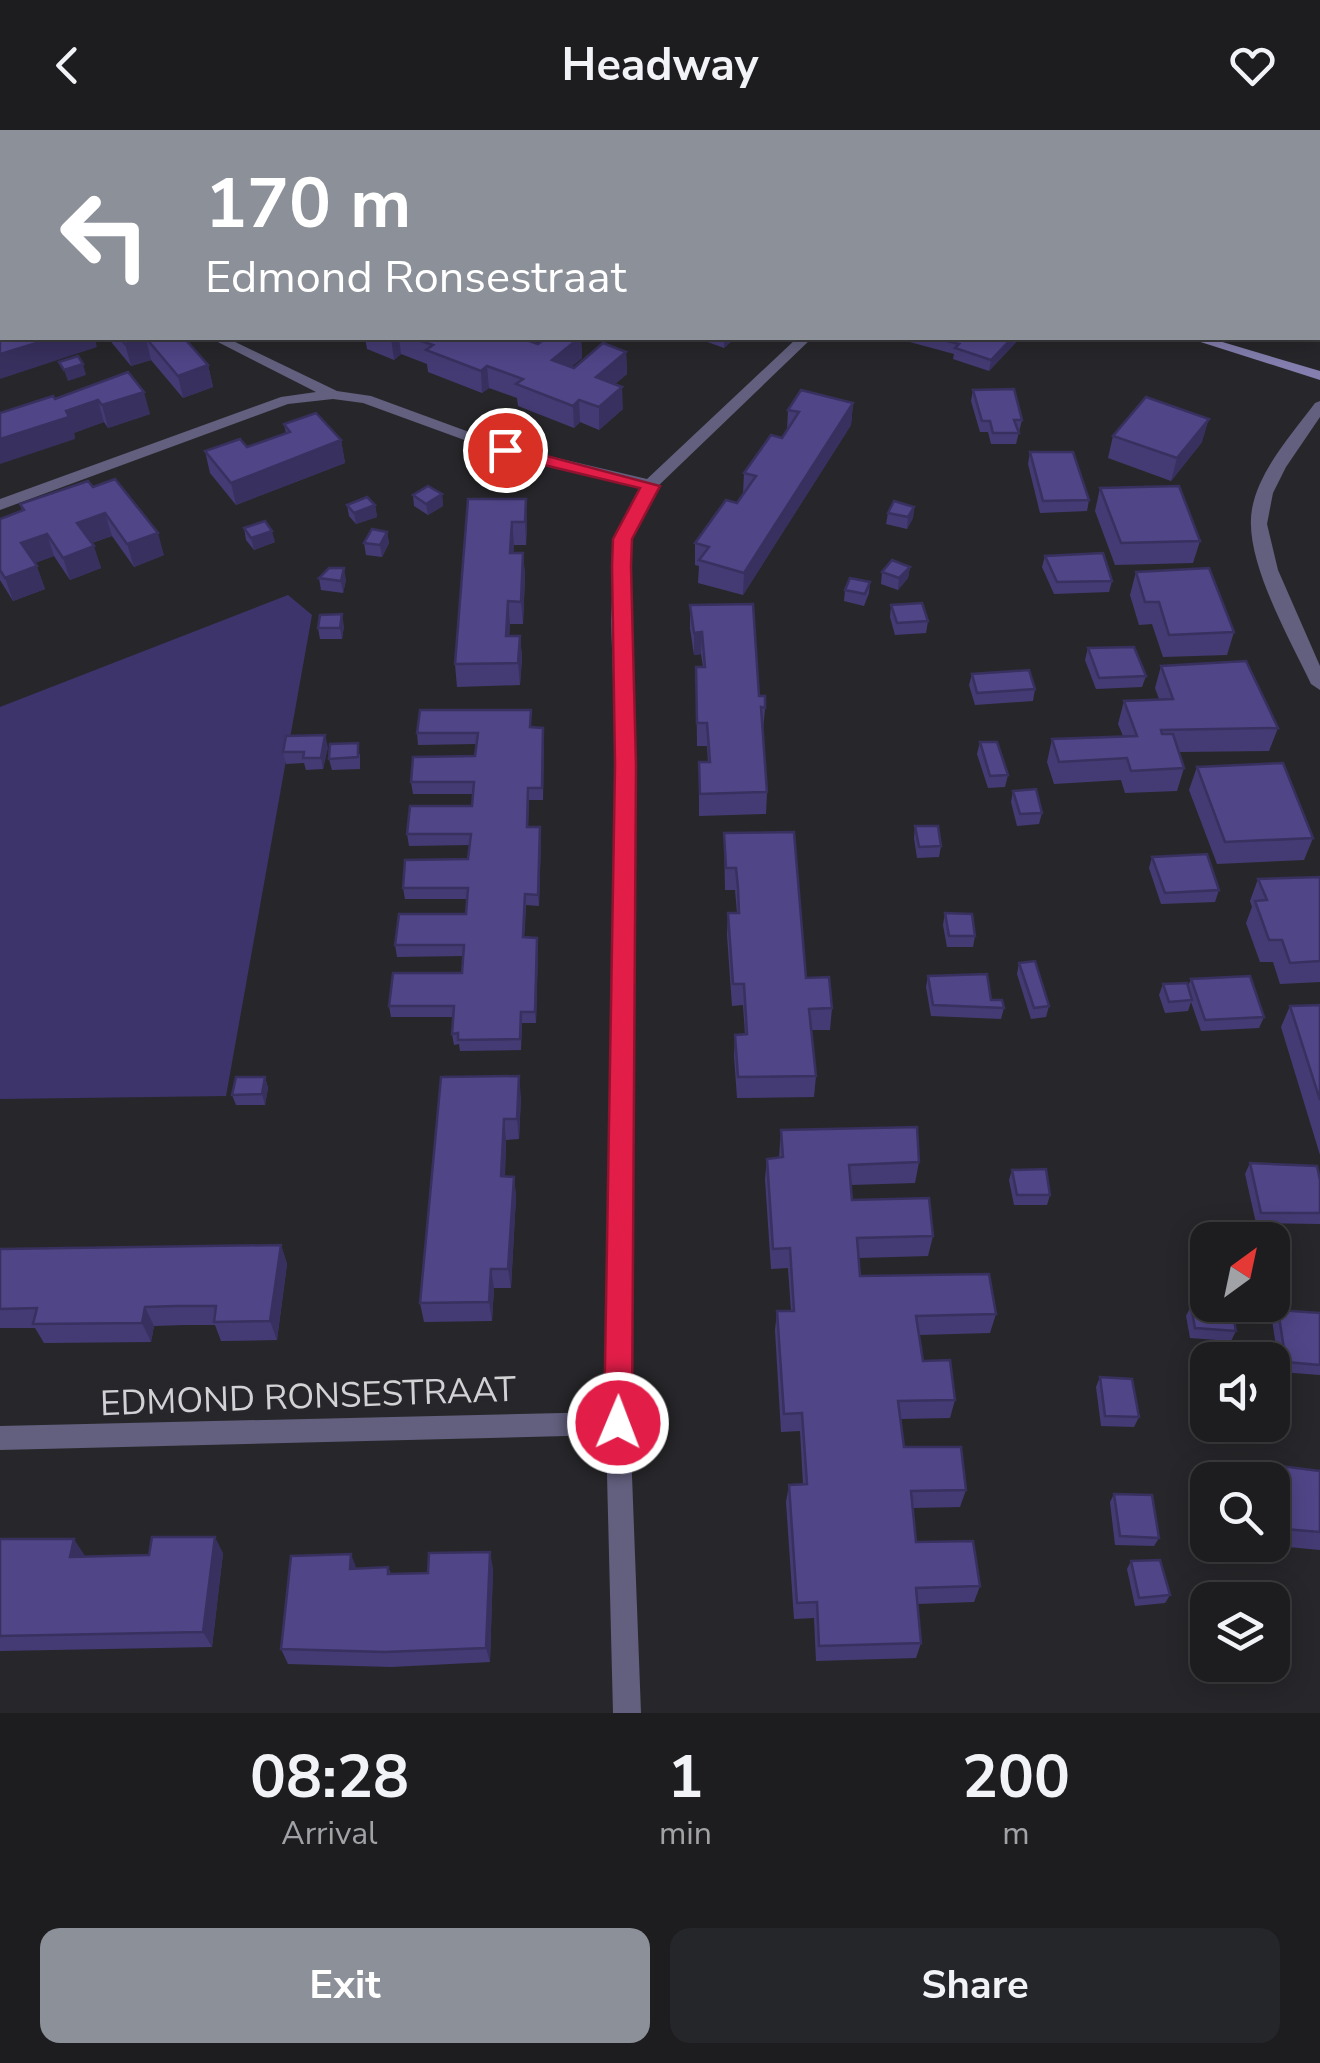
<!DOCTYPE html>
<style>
:root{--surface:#1d1d20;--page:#252629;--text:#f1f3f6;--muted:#a0a2a5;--line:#3b3b3e;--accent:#8c9099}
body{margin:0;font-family:"Nunito Sans",sans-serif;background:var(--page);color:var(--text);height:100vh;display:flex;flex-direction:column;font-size:38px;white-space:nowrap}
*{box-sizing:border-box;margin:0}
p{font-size:32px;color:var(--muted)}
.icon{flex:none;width:55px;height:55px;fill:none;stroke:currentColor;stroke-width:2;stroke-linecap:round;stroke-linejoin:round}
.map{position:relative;height:1583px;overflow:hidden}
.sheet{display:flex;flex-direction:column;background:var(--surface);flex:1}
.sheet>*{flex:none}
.hud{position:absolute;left:0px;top:0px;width:1320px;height:210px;box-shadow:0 5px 25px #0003,0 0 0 2px var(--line);background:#8c9099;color:#fff;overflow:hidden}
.needle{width:65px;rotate:33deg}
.tools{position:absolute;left:1190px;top:1092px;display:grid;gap:20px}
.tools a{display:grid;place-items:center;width:100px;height:100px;border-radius:20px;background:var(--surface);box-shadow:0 5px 25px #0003,0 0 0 2px var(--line);font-size:50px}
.pin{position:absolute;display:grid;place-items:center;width:85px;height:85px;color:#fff;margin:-42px;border:5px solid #fff;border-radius:50%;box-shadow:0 2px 10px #0007}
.me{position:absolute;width:110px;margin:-55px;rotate:1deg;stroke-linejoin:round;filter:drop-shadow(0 0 8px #0008)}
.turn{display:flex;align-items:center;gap:35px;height:210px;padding:0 40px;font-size:45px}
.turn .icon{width:130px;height:130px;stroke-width:2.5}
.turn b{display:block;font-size:70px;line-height:85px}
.eta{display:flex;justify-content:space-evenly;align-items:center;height:170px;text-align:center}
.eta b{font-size:60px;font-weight:700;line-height:70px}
.button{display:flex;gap:20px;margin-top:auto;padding:20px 40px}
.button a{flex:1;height:115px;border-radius:20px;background:var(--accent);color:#fff;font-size:40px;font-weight:700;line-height:115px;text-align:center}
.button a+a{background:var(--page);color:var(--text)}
header{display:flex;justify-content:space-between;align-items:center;height:130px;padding:0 40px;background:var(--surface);font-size:45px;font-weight:700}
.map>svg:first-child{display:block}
.green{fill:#3e346c}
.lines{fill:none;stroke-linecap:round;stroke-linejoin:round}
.street{fill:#62607e;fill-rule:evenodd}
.secondary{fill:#847faf;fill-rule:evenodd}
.wall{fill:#453b74}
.shaded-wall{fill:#38305e}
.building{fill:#504587;stroke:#38305e;stroke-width:2.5}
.route{fill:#e11d48;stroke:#92132f;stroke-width:2.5}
.labels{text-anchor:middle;stroke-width:10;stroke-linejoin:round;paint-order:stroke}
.near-street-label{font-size:35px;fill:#d2d2d5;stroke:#27272b}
</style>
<header><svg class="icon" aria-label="back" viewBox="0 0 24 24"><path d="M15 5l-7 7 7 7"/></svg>Headway<svg class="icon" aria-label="heart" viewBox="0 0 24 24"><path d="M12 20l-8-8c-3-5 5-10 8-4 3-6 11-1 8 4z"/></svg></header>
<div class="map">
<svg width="1320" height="1583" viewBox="0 0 1320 1583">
<rect width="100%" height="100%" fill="#27272b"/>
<!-- green -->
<g class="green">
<polygon points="0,0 459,0 2,2 0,76"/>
<polygon points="288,465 312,485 226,966 0,969 0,577"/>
</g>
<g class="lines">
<!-- street -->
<g class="street">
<rect x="1161" y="0" width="12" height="2"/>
<rect x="1318" y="55" width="2" height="8"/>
<rect x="0" y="185" width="2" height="8"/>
<polygon points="210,208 227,208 337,261 371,266 510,317 647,349 797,208 812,208 657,357 631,409 629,490 634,635 630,1293 641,1583 613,1583 606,1305 0,1320 0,1296 606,1282 616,635 611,490 615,409 641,358 500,323 363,273 333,269 288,274 0,380 0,369 281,267 316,262"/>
<path d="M 1320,271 L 1320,287 L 1286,337 L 1273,363 L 1267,394 L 1278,440 L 1320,536 L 1320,560 L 1311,554 C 1290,509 1243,429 1252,379 C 1259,340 1292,304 1315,273 Z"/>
</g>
<!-- secondary -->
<g class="secondary">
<polygon points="532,0 550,0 551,2 533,2"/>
<polygon points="1188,208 1209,208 1320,241 1320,250"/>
</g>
</g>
<!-- wall -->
<g class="wall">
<polygon points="732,0 806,0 802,2 738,2"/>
<polygon points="1033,0 1111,0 1112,2 1033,2"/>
<polygon points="1311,0 1320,0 1320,34 1318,34 1318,2 1310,2"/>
<polygon points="2,70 2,142 0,142 0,71"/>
<polygon points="1320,175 1320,208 1317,208 1318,179"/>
<polygon points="110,208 184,208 208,235 213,257 183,268 151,230 131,236 112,213"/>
<polygon points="365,208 537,208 537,211 535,213 538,214 546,208 581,208 582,228 571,237 574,238 626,222 627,244 615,254 623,279 599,300 580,292 574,298 518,276 517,268 489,258 482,263 428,242 427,234 401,224 394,230 367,219"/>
<polygon points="702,208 735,208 724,218 702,210"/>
<polygon points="906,208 1020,208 989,241 953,229 954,224 906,211"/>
<polygon points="128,242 150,284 108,298 104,292 87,298 74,303 75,309 55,269"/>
<polygon points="973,260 1022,290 1016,314 991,314 988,302 980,302 971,271"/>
<polygon points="853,273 851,295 743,465 698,453 699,436 695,435 695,413 737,373 743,364 744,343 782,308 787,301 788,280"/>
<polygon points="284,294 341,310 345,333 236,375 210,343 205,321 247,317 286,303"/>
<polygon points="1113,306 1202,312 1171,351 1108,328"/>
<polygon points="1030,322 1089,370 1087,381 1040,383 1028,334"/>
<polygon points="93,357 164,425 134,437 112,406 92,413 101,438 70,450 54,426 35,433 45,459 13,471 0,450 0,389 22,381 20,374"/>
<polygon points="1100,358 1200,411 1193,433 1115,435 1095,381"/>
<polygon points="442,364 443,376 428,385 414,376 413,365"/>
<polygon points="468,369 527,391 526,415 514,415 513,423 523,423 525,446 523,494 510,494 509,506 520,506 522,528 520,555 457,557 455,534"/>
<polygon points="347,375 375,375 377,387 356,394 349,386"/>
<polygon points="914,377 913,388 907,399 886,394 888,383"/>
<polygon points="244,398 275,412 254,420 246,410"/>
<polygon points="387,402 389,413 382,427 366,425 364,413"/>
<polygon points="1045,426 1112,451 1109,462 1054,464 1042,437"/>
<polygon points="910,437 908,448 898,460 881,454 882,442"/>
<polygon points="1136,442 1234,502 1227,525 1163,527 1152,494 1139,495 1130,465"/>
<polygon points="319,448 346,450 343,463 321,460"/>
<polygon points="870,452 869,463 864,476 844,471 845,460"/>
<polygon points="690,475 759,566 765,578 763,600 767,662 766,684 699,686 699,632 708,632 707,616 697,616 696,537 703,537 701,524 694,525 690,498"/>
<polygon points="891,475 928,491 926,503 895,505 890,487"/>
<polygon points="344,496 342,509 320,509 318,498"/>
<polygon points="1088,518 1146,546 1142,557 1096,559 1085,530"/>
<polygon points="1161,536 1278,598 1269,621 1178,622 1184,638 1177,661 1125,663 1121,650 1054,654 1047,632 1052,609 1123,606 1118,594 1124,571 1159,569 1155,558"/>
<polygon points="972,544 1035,559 1033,571 975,575 969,555"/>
<polygon points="531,580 531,598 543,598 544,609 543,670 529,670 528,697 541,708 539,776 526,775 525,795 524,807 538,819 536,893 522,893 521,920 460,921 459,914 454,915 452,904 453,887 391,887 389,876 462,843 463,826 397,827 395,815 466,784 467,769 405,769 403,758 468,729 470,715 409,716 407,704 472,676 473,664 413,664 411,652 475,626 476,614 418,615 417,603"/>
<polygon points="980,612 1008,645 1005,657 988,658 977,624"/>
<polygon points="328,617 323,639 306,640 304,633 286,634 283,622"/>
<polygon points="360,624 360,639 332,640 329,629"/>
<polygon points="1197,637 1313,708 1304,730 1217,734 1189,660"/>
<polygon points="1013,661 1042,683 1039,694 1017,696 1011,672"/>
<polygon points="915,696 941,716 939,727 917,728 914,708"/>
<polygon points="724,703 806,848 832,878 830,900 811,900 816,946 814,967 737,968 734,926 735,905 745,904 743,875 732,876 727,805 728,783 737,783 735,760 725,760"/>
<polygon points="1152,727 1219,760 1215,772 1161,774 1149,738"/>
<polygon points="1320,747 1320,852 1280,854 1273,832 1260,832 1246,793 1252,777 1250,771 1258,749"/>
<polygon points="945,783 975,806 973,817 947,817 943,795"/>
<polygon points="1019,833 1049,876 1046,887 1031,889 1017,844"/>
<polygon points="928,846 991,870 1004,878 1001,889 931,886 926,857"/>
<polygon points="1191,849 1264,887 1259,898 1201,901 1191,872 1188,881 1165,883 1159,865 1163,854 1188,856"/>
<polygon points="1320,875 1320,1025 1281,897 1290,876"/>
<polygon points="265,947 268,958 265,975 236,975 232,965"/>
<polygon points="441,947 521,967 519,1009 506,1010 505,1046 514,1047 516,1067 511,1158 494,1158 492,1191 424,1192 420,1173"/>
<polygon points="781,1000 919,1032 915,1053 851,1055 852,1070 933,1106 928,1126 859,1128 860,1146 996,1184 990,1203 919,1205 923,1231 955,1270 950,1288 901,1289 904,1317 966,1360 960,1377 912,1378 916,1412 980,1456 974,1472 917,1474 921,1513 916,1528 816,1531 814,1488 794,1489 786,1372 789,1355 803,1354 800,1301 781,1302 775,1200 777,1181 791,1181 788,1138 771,1139 765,1049 767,1029 779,1028"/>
<polygon points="1250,1033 1320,1050 1320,1094 1256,1093 1245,1044"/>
<polygon points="1012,1040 1050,1065 1047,1075 1014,1075 1009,1050"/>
<polygon points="281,1115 287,1134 277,1210 221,1211 215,1195 184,1195 154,1196 151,1212 44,1213 35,1198 0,1198 0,1119"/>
<polygon points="1191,1176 1236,1201 1231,1211 1190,1208 1186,1186"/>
<polygon points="1278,1180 1320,1183 1320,1245 1280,1242 1272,1190"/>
<polygon points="1100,1247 1139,1287 1134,1297 1101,1296 1096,1257"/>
<polygon points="1265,1334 1320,1341 1320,1420 1267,1415 1272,1415 1272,1350 1255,1350"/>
<polygon points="1114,1364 1159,1408 1154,1416 1115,1415 1110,1372"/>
<polygon points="0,1409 85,1426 223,1423 212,1517 0,1521"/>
<polygon points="1131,1431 1170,1465 1165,1473 1135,1476 1127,1439"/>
<polygon points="388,1437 391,1444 493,1438 490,1532 391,1537 288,1534 281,1519 357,1438"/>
</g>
<!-- shaded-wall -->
<g class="shaded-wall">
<polygon points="778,0 806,0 802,2 775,2"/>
<polygon points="2,70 2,112 0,114 0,77"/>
<polygon points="53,208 95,208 97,217 0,249 0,224"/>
<polygon points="146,208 151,230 131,236 125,214"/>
<polygon points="391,208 399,208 401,224 394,230"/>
<polygon points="516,208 537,208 537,211 518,228"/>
<polygon points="579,208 581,208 582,228 553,252 552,230"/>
<polygon points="724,208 735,208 724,218"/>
<polygon points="1012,208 1020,208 989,241 991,230"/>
<polygon points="626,222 627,244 597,269 596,247"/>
<polygon points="83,234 86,245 68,251 64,240"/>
<polygon points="208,235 213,257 183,268 178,246"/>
<polygon points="487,236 489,258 482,263 481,241"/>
<polygon points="622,257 623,279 599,300 599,277"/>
<polygon points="144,262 150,284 108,298 102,275"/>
<polygon points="98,270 104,292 74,303 75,309 0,334 0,309 66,281"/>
<polygon points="579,270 580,292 574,298 573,276"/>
<polygon points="853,273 851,295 743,465 744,443"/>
<polygon points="1209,289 1202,312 1171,351 1177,328"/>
<polygon points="341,310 345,333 236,375 231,353"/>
<polygon points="442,364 443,376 428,385 426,374"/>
<polygon points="526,369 527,391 526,415 525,392"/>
<polygon points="375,375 377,387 356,394 354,383"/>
<polygon points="914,377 913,388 907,399 908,387"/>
<polygon points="105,383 112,406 84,415 77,393"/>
<polygon points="512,392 514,415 512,446 510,423"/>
<polygon points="272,401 275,412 254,420 251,408"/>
<polygon points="387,402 389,413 382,427 380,415"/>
<polygon points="158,403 164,425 134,437 127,414"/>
<polygon points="47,404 54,426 29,435 21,413"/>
<polygon points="94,416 101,438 70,450 63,428"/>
<polygon points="523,423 525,446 523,494 521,472"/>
<polygon points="37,436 45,459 13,471 5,448"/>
<polygon points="910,437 908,448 898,460 899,448"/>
<polygon points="344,438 346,450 343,463 341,451"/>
<polygon points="508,471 510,494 508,528 506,506"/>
<polygon points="342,484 344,496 342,509 340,498"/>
<polygon points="702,502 701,524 694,525 694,503"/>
<polygon points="520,506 522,528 520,555 518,533"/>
<polygon points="325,605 328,617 323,639 321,628"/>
<polygon points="540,697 541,708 539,776 538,765"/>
<polygon points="537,808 538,819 536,893 535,882"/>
<polygon points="519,946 521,967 519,1009 517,989"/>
<polygon points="265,947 268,958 265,975 262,964"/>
<polygon points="504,989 506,1010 504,1066 501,1046"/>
<polygon points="514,1047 516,1067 511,1158 508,1139"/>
<polygon points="281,1115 287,1134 277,1210 270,1191"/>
<polygon points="491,1139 494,1158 492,1191 489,1172"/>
<polygon points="145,1177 154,1196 151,1212 142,1193"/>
<polygon points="215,1407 223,1423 212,1517 203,1502"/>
<polygon points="74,1409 85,1426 70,1427"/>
<polygon points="490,1422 493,1438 490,1532 486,1518"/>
<polygon points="351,1424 357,1440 350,1439"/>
</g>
<!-- building -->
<g class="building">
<polygon points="759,0 778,0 775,2"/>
<polygon points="1062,0 1111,0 1112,2 1063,2"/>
<polygon points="1231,0 1264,0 1265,2 1232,2"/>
<rect x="0" y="95" width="2" height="25"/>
<polygon points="0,201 2,201 2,208 53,208 0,224"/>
<polygon points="120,208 146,208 125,214"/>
<polygon points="146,208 184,208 208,235 178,246"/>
<polygon points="412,208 521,208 538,214 546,208 579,208 552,230 574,238 603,213 626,222 596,247 622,257 599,277 579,270 573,276 516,254 523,249 487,236 481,241 426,220 433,215"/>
<polygon points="935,208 1012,208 991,230 955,218 959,214"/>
<polygon points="78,226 83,234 64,240 59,232"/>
<polygon points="128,242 144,262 102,275 98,270 66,281 69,287 0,309 0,283 53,266 55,269"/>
<polygon points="1014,259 1022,290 1014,290 1019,303 993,303 990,291 982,291 973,260"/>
<polygon points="801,260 853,273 744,443 699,430 709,417 695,413 726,370 737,373 756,346 744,343 771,305 782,308 799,282 788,280"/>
<polygon points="1146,267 1209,289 1177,328 1113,306"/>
<polygon points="316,283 341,310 231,353 205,321 240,309 247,317 290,302 284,294"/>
<polygon points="1030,322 1073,322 1089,370 1043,371"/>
<polygon points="115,349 158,403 127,414 105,383 77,393 94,416 63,428 47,404 21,413 37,436 5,448 0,440 0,389 24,380 20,374 88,351 93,357"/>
<polygon points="428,356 442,364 426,374 413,365"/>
<polygon points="1179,356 1200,411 1121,413 1100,358"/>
<polygon points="367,367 375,375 354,383 347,375"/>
<polygon points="468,369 526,369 525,392 512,392 510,423 523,423 521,472 508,471 506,506 520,506 518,533 455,534"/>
<polygon points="894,371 914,377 908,387 888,383"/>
<polygon points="265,391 272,401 251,408 244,398"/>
<polygon points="372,399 387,402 380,415 364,413"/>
<polygon points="1103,423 1112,451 1057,452 1045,426"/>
<polygon points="892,430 910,437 899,448 882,442"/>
<polygon points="329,438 344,438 341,451 319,448"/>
<polygon points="1209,438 1234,502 1169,505 1159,472 1145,472 1136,442"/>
<polygon points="850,448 870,452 865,464 845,460"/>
<polygon points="922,473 928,491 897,493 891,475"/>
<polygon points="753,474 759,566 765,566 765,578 761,577 767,662 700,664 699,632 710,632 707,593 697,593 696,537 705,537 702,502 694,503 690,475"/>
<polygon points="342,484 340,498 318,498 320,485"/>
<polygon points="1134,517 1146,546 1099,548 1088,518"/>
<polygon points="1246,531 1278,598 1161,600 1162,604 1173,604 1184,638 1131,641 1127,628 1059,632 1052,609 1137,606 1124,571 1173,569 1161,536"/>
<polygon points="1029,540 1035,559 977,563 972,544"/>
<polygon points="420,580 531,580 530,597 543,598 542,658 528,658 527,697 540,697 538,765 525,764 524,784 523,807 537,808 535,882 521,882 520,909 458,910 458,903 452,904 454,876 389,876 393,843 462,843 464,815 395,815 399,784 466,784 468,758 403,758 405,730 468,729 471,704 407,704 410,676 472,676 474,652 411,652 413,627 475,626 478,603 417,603"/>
<polygon points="325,605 321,628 303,628 304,622 283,622 286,606"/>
<polygon points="980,612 997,612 1008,645 990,646"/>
<polygon points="358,613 358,627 329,629 330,614"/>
<polygon points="1283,633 1313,708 1225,712 1197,637"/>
<polygon points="1036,659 1042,683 1020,684 1013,661"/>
<polygon points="915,696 938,696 941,716 919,717"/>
<polygon points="794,702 806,848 829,847 832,878 809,879 816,946 738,947 735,905 747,904 744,854 733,854 728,783 739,783 738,758 736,738 726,738 724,703"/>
<polygon points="1207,724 1219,760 1165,763 1152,727"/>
<polygon points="1320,747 1320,831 1290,833 1282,810 1269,810 1255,771 1267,770 1258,749"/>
<polygon points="945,783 972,784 975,806 949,806"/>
<polygon points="1035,831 1049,876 1034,878 1019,833"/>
<polygon points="987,844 991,870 1002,870 1004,878 933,875 928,846"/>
<polygon points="1250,846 1264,887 1205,890 1191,849"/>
<polygon points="1187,853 1192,870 1169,872 1163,854"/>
<polygon points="1320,875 1320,970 1290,876"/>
<polygon points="519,946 517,989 504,989 501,1046 514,1047 508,1139 491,1139 489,1172 420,1173 441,947"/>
<polygon points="236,947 265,947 262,964 232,965"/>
<polygon points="917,997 919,1032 849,1035 852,1070 929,1068 933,1106 857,1108 860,1146 989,1144 996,1184 916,1186 923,1231 950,1230 955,1270 898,1271 904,1317 961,1317 966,1360 911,1361 916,1412 973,1411 980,1456 916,1458 921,1513 819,1516 817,1472 797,1473 789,1355 807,1354 802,1283 784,1284 777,1181 794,1181 790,1118 773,1119 767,1029 783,1027 781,1000"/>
<polygon points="1250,1033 1317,1036 1320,1050 1320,1083 1261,1083"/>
<polygon points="1046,1039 1050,1065 1017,1065 1012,1040"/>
<polygon points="281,1115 270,1191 214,1192 216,1176 176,1176 145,1177 142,1193 33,1194 37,1178 0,1179 0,1119"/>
<polygon points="1191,1176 1231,1177 1236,1201 1195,1198"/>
<polygon points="1278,1180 1320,1183 1320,1235 1286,1232"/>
<polygon points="1100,1247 1132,1249 1139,1287 1105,1286"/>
<polygon points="1265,1334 1320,1341 1320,1402 1273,1398 1272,1350 1267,1350"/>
<polygon points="1114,1364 1152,1365 1159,1408 1120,1406"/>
<polygon points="152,1407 215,1407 203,1502 0,1506 0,1409 74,1409 70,1427 149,1425"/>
<polygon points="490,1422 486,1518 385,1522 281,1519 291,1426 351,1424 350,1439 388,1437 388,1444 428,1443 429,1423"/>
<polygon points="1160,1430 1170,1465 1139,1468 1131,1431"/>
</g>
<!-- route -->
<polygon class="route" points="505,315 660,356 632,409 631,436 636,635 632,1293 628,1303 618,1307 608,1303 604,1293 615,635 612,436 613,409 640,358 498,324 498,316"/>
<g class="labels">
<!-- near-street labels -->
<g class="near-street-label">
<text transform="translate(308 1266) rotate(-2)" y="12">EDMOND RONSESTRAAT</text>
</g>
</g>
</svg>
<div class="tools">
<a><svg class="needle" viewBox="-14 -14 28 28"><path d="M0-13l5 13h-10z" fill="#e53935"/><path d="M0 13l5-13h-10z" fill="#a0a2a5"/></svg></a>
<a><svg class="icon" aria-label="sound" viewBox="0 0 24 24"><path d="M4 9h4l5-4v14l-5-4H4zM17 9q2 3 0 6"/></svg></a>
<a><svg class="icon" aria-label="search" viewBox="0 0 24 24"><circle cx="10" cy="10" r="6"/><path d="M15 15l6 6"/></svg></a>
<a><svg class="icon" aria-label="layers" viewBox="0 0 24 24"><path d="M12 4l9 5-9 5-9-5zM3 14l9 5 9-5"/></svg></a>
</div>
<div class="pin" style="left:505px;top:320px;background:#d93025"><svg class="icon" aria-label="arrive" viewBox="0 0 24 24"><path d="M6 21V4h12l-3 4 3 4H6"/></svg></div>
<svg class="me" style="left:618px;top:1293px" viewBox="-20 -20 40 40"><circle r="17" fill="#e11d48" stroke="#fff" stroke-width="3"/><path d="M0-11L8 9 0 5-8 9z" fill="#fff"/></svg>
<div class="hud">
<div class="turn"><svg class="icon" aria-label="left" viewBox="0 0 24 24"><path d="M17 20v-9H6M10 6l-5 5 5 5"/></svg><div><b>170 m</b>Edmond Ronsestraat</div></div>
</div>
</div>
<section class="sheet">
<div class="eta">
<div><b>08:28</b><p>Arrival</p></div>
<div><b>1</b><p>min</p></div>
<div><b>200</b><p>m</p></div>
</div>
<div class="button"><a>Exit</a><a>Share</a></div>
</section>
